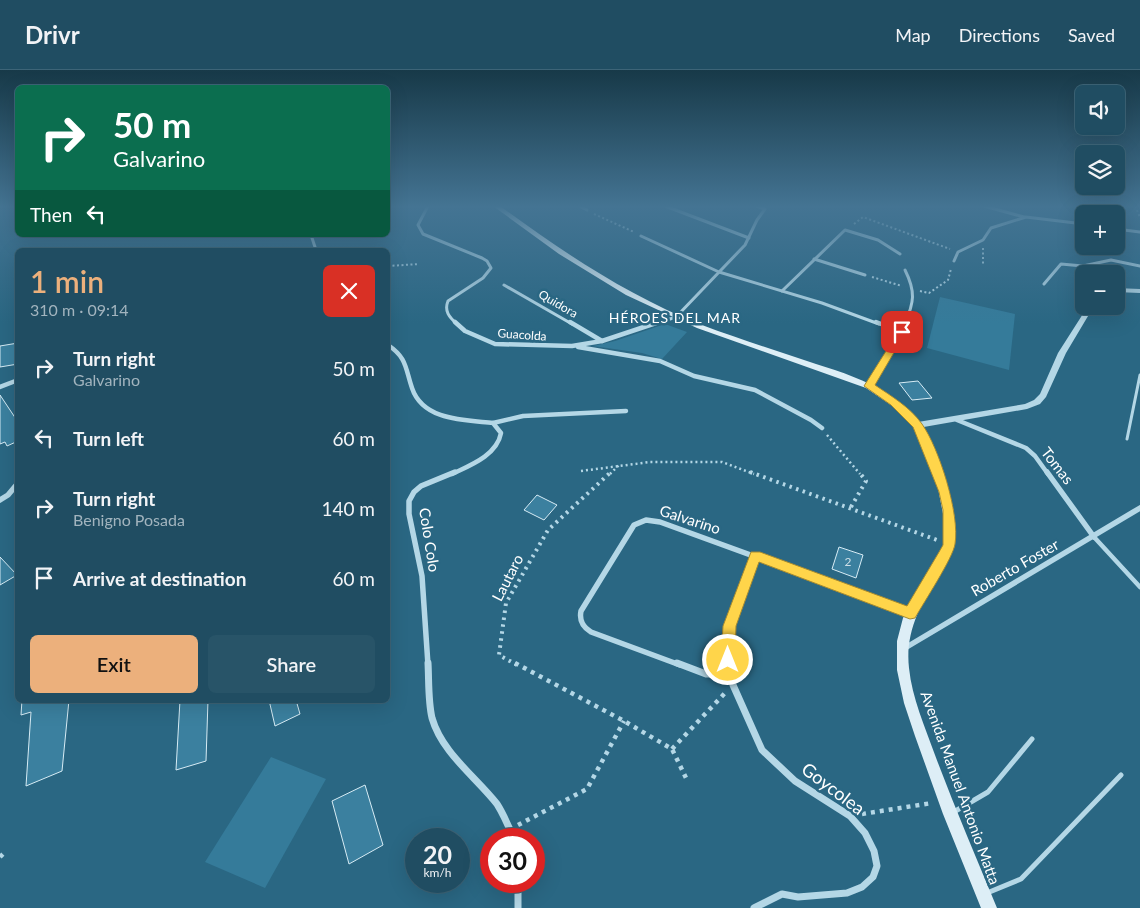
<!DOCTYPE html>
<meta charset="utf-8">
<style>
:root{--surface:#204d62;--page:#285468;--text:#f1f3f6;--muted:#a2b4be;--line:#3d6477;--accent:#ecb07c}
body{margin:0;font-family:Lato,sans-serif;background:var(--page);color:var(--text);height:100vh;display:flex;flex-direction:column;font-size:19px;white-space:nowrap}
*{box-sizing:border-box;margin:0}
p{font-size:16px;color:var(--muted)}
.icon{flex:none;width:28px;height:28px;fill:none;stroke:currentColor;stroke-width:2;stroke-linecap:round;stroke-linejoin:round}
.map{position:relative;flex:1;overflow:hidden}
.panel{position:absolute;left:15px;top:178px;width:375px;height:455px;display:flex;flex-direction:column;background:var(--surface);border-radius:8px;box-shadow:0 5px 20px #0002,0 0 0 1px var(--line)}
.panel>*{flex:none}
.top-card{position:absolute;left:15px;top:15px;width:375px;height:152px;border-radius:8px;box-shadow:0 5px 20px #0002,0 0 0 1px var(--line);background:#0b6e4f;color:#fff;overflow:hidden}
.tools{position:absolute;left:1075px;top:15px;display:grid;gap:10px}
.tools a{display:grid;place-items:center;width:50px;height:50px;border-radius:8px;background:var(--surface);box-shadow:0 5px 20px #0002,0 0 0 1px var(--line);font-size:25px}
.speed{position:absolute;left:405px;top:758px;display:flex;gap:10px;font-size:25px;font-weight:700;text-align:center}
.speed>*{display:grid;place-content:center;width:65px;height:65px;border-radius:50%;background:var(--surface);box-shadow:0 5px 20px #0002,0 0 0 1px var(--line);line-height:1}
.speed small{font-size:12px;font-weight:400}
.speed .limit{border:8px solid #d22;background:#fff;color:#111}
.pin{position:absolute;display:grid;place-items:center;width:42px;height:42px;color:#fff;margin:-21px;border-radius:10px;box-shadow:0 2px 8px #0006}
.me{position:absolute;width:55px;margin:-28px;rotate:0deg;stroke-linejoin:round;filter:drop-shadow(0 0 4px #0008)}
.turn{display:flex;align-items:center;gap:18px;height:105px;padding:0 15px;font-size:22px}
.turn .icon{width:65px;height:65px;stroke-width:2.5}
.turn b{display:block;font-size:35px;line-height:42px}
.then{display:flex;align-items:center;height:48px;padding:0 15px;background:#0003;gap:10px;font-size:19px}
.round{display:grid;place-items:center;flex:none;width:52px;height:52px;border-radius:8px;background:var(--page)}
.headline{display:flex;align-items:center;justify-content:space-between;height:85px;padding:0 15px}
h1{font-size:30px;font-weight:600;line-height:38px;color:var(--accent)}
.primary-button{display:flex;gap:10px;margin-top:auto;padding:10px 15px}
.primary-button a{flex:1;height:58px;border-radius:8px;background:var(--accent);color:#111;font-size:20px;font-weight:600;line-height:58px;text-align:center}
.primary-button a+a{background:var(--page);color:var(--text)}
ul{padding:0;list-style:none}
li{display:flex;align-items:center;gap:15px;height:70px;padding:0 15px}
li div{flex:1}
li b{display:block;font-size:19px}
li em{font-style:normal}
header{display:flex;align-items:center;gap:30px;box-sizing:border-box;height:70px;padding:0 25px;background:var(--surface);border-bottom:1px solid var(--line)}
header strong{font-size:24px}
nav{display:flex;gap:28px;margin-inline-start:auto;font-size:18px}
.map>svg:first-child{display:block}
.green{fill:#357b9a}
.building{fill:#3b809f;stroke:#d7ecf5}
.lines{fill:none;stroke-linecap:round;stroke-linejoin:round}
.path-far3{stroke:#b4d7e6;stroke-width:2;stroke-dasharray:2 2.5;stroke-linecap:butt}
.path-far2{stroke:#b4d7e6;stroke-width:2.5;stroke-dasharray:2 3;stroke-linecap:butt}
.path-far1{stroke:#b4d7e6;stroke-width:4;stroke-dasharray:2.5 4.5;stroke-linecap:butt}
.path{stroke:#b4d7e6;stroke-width:4.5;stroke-dasharray:4 5;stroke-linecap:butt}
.service-far2{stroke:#b4d7e6;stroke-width:3}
.service-far1{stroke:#b4d7e6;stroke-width:4.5}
.service{stroke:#b4d7e6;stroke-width:5}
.pedestrian{stroke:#b4d7e6;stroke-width:3}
.minor-far3{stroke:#b4d7e6;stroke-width:3}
.minor-far2{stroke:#b4d7e6;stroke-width:4.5}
.minor-far1{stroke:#b4d7e6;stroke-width:5.5}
.minor{stroke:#b4d7e6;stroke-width:7}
.tertiary{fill:#b4d7e6;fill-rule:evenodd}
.secondary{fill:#ddeef6;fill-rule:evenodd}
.route{fill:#ffd54a;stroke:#a68a30}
.labels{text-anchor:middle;stroke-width:5;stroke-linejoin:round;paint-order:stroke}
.far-street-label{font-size:12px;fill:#fff;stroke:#2a6783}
.number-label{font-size:12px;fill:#cedfe7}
.far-neighbourhood-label{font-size:14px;letter-spacing:1px;fill:#fff;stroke:#2a6783}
.street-label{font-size:15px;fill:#fff;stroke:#2a6783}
.near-street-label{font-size:18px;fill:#fff;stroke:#2a6783}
</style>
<header>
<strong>Drivr</strong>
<nav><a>Map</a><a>Directions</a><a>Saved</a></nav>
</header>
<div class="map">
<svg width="1140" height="838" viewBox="0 0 1140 838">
<rect width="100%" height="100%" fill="#2a6783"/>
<!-- green -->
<g class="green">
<polygon points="940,227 1015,244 1009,300 927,278"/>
<polygon points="665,254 687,262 662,289 642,283 593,276 615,271"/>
<polygon points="271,687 326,709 265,818 205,792"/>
</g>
<!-- building -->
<g class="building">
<polygon points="18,273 18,294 0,297 0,276"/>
<polygon points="918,311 932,328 912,330 899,313"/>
<polygon points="0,325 18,352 18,371 7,376 5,372 0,374"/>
<polygon points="537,425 557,435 544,450 524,440"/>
<polygon points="839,477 863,485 856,508 832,499"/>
<polygon points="0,487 17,505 0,515"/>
<polygon points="22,630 69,630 62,701 26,716 31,642 21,645"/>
<polygon points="180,630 208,630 206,691 176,700"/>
<polygon points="269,630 296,630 300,644 275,656"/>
<polygon points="365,715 383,775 349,794 332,731"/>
</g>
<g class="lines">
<!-- path-far3 -->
<g class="path-far3">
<polyline points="1135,136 1140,147"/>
<polyline points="594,144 634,162"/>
<polyline points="854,154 863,147 950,179"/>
<polyline points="983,178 983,196"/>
<polyline points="388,196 419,194"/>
<polyline points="872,207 902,216"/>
<polyline points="920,221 929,223 948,210 951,199"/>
</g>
<!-- path-far2 -->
<g class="path-far2">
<polyline points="827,365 860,404"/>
<polyline points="581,401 650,392 722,392 754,404"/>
<polyline points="610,404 619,395"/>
</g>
<!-- path-far1 -->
<g class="path-far1">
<polyline points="750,402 937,470"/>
<polyline points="851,437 866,411 859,402"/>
<polyline points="517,595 499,585 506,533 548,460 611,402"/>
</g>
<!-- path -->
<g class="path">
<polyline points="515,593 624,651 672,679 687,710"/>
<polyline points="672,679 725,623"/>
<polyline points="862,744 932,733"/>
<polyline points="518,755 587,719 624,651"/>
<polyline points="0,787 3,784"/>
</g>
<!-- service-far2 -->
<polyline class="service-far2" points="1127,369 1140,305"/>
<!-- service-far1 -->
<polyline class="service-far1" points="1094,467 1140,517"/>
<!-- service -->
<g class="service">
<polyline points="952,743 988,722 1032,669"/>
<polyline points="987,823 1021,809 1121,705"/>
</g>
<!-- pedestrian -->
<polyline class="pedestrian" points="1044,214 1061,194 1083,196 1111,190 1140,196"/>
<!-- minor-far3 -->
<g class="minor-far3">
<path d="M 428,136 L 418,155 L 423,164 L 482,188 L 487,191 L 491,198 L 483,208 L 448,231 C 444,241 449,247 457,254"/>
<polyline points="579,136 587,140"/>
<polyline points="665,136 749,168"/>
<polyline points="984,136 1024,147"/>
<polyline points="1116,159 1140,162"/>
<polyline points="311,165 316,180"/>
<polyline points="641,166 719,202 822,233 879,254"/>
<polyline points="814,189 865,205"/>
<polyline points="954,191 958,182 983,170 991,158 1026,147 1084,154"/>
<path d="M 905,200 C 916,222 914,232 905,254"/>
<polyline points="504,215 572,254"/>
<polyline points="782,221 845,160 878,170 900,184"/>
<polyline points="655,254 676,247 745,175 757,150 765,139 756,136"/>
</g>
<!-- minor-far2 -->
<g class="minor-far2">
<polyline points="455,252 465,261 495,274 572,276 602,271 659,252"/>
<polyline points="570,252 602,271"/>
<polyline points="876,252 902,262"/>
<path d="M 388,275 C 407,288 405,297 412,318 C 423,351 465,350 493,353 L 501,363 C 497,385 471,395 452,404"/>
<polyline points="578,277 660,291 694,306 755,320 811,350 822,358"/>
<polyline points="869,316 906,252"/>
<polyline points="0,317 18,310"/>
<polyline points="957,350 1026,378 1035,386 1048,404"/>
<polyline points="493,353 523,346 626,341"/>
</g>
<!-- minor-far1 -->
<g class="minor-far1">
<polyline points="1047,402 1094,467"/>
<polyline points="0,430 8,425 18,413"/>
<polyline points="905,578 1140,438"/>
<polyline points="428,595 422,506 409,444 409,431 414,422 421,416 455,402"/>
<path d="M 680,595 L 591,562 C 583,557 579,551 581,541 L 634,455 L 646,450 L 660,452 L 910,543"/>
<polyline points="729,595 729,556 755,485"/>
</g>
<!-- minor -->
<g class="minor">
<path d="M 428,593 C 429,611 428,631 432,648 C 442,683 476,707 497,734 C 504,745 509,757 514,769"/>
<polyline points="677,593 706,604 730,604"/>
<polyline points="729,593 733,615 762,680 795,711 850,746 865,763 874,781 877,796 873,807 862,817 847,823 798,827 782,824 754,838"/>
<polyline points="518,811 518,838"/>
</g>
<!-- tertiary -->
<g class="tertiary">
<polygon points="1116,218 1140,219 1140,223 1116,222"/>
<polygon points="1088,236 1094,236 1066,283 1046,327 1040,334 1027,339 918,358 915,357 914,355 915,353 918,352 1025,334 1034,330 1040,324 1058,283"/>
</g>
<!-- secondary -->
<path class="secondary" d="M 493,136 L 500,136 C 563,182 628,226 702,255 C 739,269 778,281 816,294 C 841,302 867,310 889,325 C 900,332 911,341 919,351 C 937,374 964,451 953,479 C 950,488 943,497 938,505 C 920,535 905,563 909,598 C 912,628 925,657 935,685 C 954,736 976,787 997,838 L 981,838 L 943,744 L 915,666 L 904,633 L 897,600 L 897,571 L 903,548 L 916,523 L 942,481 L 945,464 L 944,449 L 937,413 L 924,377 L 913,355 L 891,335 L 866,318 L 697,258 L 626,225 L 559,184 Z"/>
</g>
<!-- sky -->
<linearGradient id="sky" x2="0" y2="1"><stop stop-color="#173948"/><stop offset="0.54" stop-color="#447493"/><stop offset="1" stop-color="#447493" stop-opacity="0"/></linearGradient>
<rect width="1140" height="253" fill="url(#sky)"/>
<!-- route -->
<path class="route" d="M 902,259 L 906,262 L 875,315 C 891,326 910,337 922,354 C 939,378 960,444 955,474 C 953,488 924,532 915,548 L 910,549 L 759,492 L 736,556 L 735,590 L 733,595 L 728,597 L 723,595 L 721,590 L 723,556 L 751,482 L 760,482 L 907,536 L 939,482 L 943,475 L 943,440 L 939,422 L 913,357 L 891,335 L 864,316 L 898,262 Z"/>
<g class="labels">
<!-- far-street labels -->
<g class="far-street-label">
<text transform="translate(558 234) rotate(30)" y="4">Quidora</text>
<text transform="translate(522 265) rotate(4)" y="4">Guacolda</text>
</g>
<!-- number labels -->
<g class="number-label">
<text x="848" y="496">2</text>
</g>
<!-- far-neighbourhood labels -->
<g class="far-neighbourhood-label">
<text x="675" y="253">HÉROES DEL MAR</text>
</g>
<!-- street labels -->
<g class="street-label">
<text transform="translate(1057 396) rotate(52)" y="5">Tomas</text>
<text transform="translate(690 450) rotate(18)" y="5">Galvarino</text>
<text transform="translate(429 470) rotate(81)" y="5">Colo Colo</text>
<text transform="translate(1015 498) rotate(-30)" y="5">Roberto Foster</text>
<text transform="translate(508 508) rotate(-63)" y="5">Lautaro</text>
<text transform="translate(960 718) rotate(70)" y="5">Avenida Manuel Antonio Matta</text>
</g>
<!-- near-street labels -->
<g class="near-street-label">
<text transform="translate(833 719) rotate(37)" y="6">Goycolea</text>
</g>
</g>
</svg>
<div class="tools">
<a><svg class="icon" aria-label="sound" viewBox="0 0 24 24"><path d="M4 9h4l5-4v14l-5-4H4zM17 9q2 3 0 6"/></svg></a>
<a><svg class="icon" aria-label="layers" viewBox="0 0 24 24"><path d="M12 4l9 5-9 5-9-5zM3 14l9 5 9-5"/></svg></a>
<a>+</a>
<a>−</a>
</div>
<div class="speed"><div>20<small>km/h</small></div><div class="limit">30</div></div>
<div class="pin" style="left:902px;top:262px;background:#d93025"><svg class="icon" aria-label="arrive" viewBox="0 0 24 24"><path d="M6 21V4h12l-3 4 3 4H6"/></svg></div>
<svg class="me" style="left:728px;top:590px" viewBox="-20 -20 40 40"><circle r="17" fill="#ffd54a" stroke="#fff" stroke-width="3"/><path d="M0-11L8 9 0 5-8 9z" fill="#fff"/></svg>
<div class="top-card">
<div class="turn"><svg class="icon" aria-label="right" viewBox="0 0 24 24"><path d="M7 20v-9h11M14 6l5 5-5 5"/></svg><div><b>50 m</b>Galvarino</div></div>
<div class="then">Then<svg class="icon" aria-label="left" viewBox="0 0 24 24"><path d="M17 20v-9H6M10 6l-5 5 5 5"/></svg></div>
</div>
<section class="panel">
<div class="headline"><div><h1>1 min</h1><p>310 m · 09:14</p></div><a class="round" style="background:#d93025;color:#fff"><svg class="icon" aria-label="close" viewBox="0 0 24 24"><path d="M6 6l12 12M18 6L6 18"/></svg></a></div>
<ul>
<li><svg class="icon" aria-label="right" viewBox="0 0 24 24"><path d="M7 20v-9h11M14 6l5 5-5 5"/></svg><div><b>Turn right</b><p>Galvarino</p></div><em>50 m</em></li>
<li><svg class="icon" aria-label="left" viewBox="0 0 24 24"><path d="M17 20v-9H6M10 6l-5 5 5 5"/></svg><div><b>Turn left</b></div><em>60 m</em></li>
<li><svg class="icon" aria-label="right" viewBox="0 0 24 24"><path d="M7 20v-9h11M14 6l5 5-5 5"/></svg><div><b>Turn right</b><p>Benigno Posada</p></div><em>140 m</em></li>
<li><svg class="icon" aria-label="arrive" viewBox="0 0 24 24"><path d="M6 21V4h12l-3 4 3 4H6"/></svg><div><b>Arrive at destination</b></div><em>60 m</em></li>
</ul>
<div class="primary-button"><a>Exit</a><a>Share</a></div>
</section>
</div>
